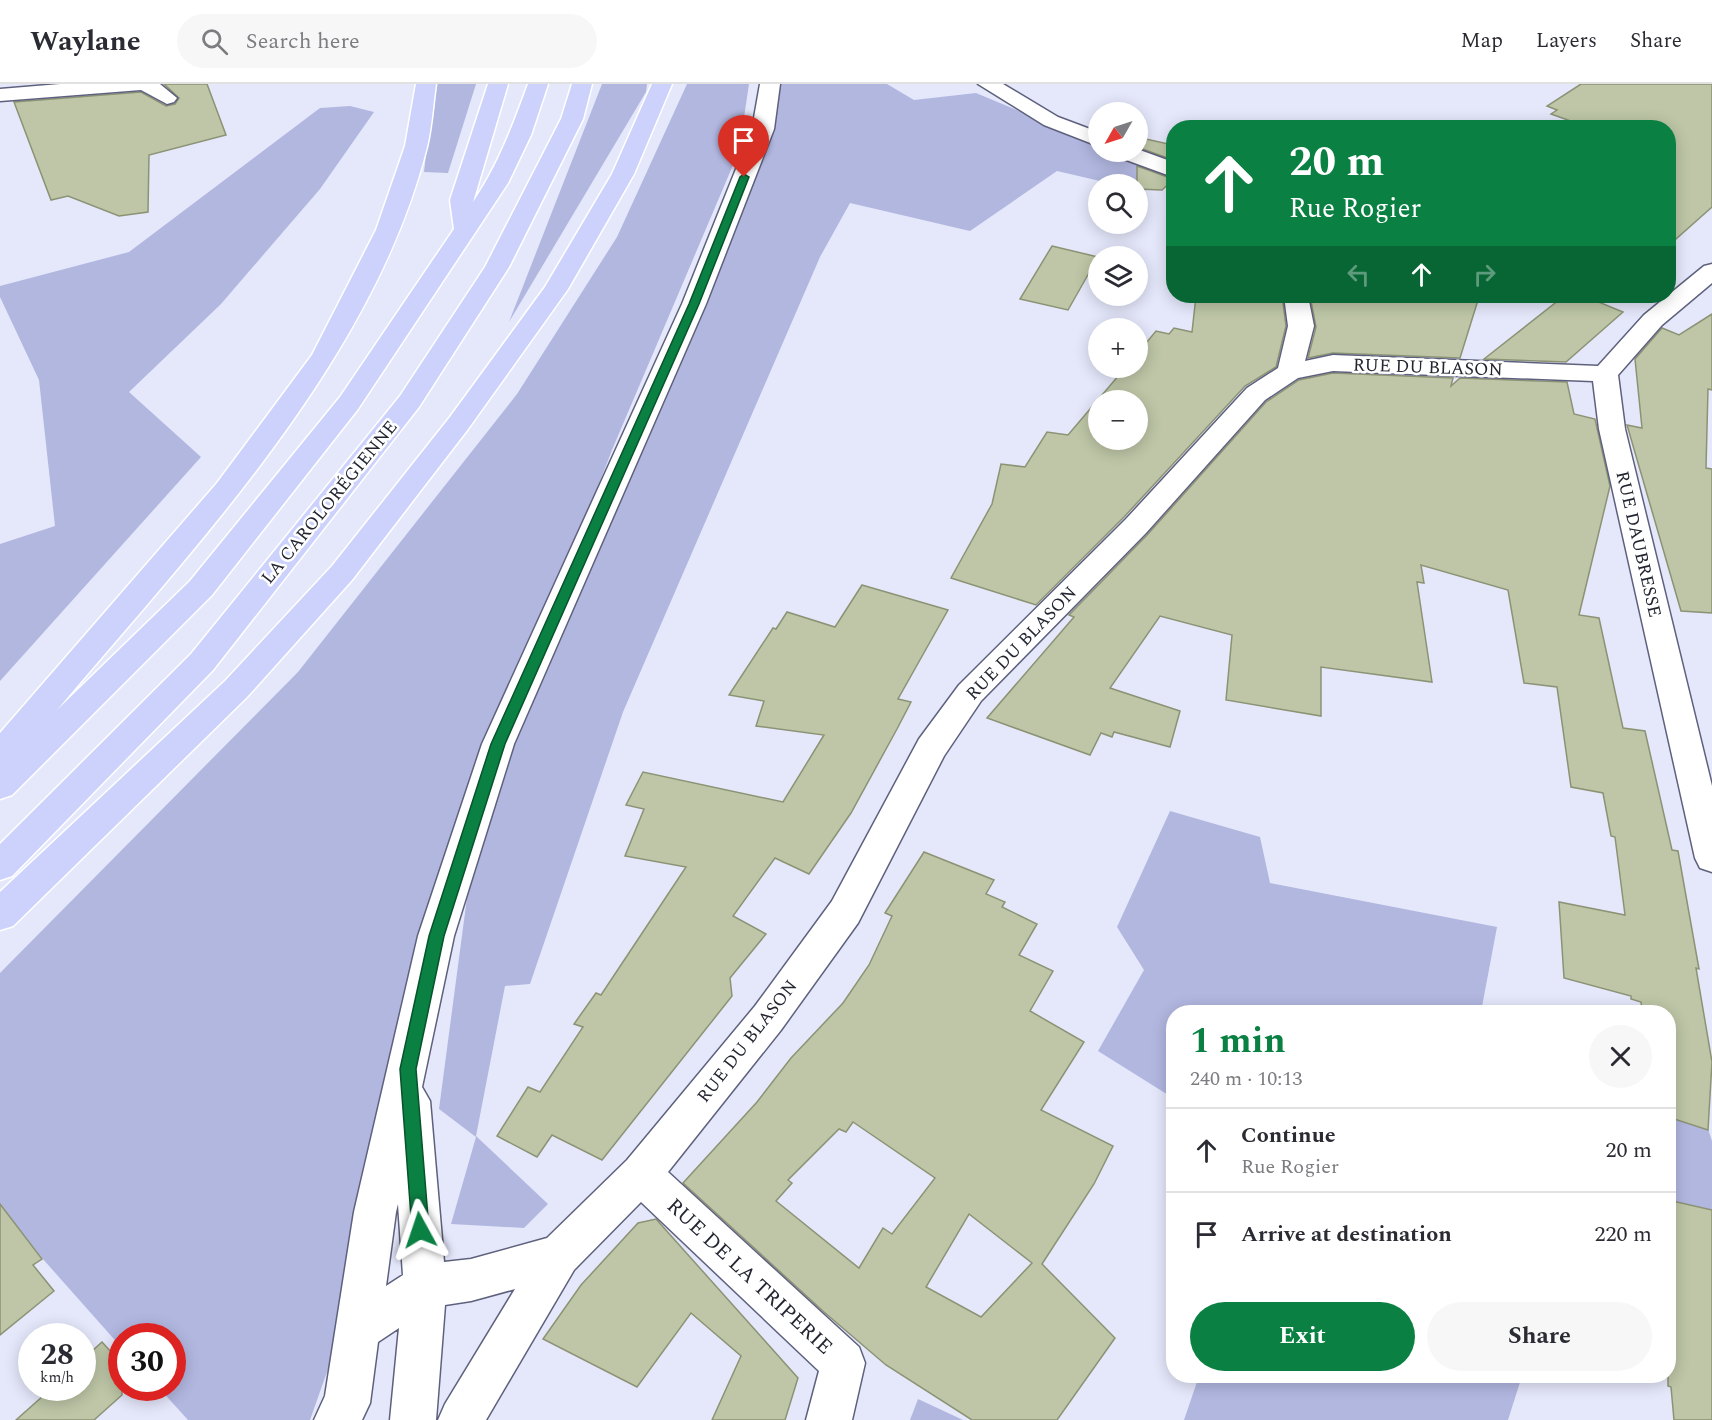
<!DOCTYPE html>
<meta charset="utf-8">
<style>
:root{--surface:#fff;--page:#f7f7f7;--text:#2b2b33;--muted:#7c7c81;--line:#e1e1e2;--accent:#0b8043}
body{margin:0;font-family:Spectral,serif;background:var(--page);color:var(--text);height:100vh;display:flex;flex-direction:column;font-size:22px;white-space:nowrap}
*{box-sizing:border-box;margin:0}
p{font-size:20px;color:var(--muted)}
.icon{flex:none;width:33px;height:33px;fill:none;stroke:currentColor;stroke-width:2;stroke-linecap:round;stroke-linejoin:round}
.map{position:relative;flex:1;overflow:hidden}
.panel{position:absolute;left:1166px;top:921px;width:510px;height:378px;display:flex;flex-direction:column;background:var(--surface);border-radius:24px;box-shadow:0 3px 15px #0003}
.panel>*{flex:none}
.hud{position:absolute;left:1166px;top:36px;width:510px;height:183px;border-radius:24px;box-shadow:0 3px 15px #0003;background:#0b8043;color:#fff;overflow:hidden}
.needle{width:39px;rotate:231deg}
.tools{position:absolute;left:1088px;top:18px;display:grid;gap:12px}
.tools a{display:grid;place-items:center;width:60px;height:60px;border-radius:50%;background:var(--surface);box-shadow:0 3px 15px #0003;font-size:30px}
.speed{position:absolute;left:18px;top:1239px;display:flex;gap:12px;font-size:30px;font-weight:700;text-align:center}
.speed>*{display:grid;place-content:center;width:78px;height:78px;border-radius:50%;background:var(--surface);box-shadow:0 3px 15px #0003;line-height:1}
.speed small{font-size:15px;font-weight:400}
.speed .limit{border:9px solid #d22;background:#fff;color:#111}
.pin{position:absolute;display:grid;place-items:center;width:51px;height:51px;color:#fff;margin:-62px -26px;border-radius:50% 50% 50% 0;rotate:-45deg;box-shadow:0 0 6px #0007}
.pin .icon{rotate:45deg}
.me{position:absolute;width:66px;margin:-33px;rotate:355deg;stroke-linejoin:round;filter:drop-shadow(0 0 4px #0008)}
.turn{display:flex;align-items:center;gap:21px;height:126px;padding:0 24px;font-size:27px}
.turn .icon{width:78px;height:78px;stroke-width:2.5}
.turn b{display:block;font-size:42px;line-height:51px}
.lanes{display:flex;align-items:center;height:57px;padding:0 24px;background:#0003;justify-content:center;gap:30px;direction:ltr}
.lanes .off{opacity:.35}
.round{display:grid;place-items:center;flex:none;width:63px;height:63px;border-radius:32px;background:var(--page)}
.overview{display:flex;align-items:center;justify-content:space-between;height:102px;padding:0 24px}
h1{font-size:36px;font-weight:700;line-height:45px;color:var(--accent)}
.primary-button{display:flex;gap:12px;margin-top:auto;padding:12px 24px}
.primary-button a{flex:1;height:69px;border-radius:36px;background:var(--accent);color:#fff;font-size:24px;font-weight:700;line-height:69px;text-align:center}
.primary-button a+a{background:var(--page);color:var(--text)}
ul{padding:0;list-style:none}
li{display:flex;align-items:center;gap:18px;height:84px;padding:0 24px;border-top:2px solid var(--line)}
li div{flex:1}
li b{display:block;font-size:22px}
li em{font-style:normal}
header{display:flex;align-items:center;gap:36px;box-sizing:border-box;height:84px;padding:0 30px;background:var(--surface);border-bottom:2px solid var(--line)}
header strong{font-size:28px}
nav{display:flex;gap:33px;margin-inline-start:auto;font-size:21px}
.search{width:420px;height:54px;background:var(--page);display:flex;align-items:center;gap:15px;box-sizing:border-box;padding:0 21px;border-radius:33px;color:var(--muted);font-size:22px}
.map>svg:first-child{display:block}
.green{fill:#b2b7e0}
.building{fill:#bec6a7;stroke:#8c9375;stroke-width:1.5;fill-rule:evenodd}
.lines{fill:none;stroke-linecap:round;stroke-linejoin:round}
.minor-casing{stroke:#5e617d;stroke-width:3}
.motorway-casing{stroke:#fff;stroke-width:3}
.minor{fill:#fff;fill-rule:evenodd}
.motorway{fill:#ccd2fb;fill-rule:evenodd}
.route{fill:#0b8043;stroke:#07532c;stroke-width:1.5}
.labels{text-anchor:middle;stroke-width:5;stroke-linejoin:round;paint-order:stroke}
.street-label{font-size:18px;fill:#232531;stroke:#fff}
.near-street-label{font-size:21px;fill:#232531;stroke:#fff}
</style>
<header>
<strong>Waylane</strong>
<div class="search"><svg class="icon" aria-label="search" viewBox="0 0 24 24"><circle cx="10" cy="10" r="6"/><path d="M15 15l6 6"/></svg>Search here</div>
<nav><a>Map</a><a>Layers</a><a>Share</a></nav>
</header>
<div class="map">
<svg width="1712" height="1336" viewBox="0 0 1712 1336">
<rect width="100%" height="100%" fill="#e5e8fb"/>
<!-- green -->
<g class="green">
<polygon points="434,0 476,0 448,89 424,88"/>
<polygon points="602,0 647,0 646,8 509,238"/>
<polygon points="687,0 749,0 739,67 612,366 502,652 750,79 763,0 887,0 914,16 976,9 1098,60 1098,68 1116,68 1173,91 1173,96 1113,100 1057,87 970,147 850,119 820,173 623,628 530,900 505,902 476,1052 548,1120 524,1144 451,1140 476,1053 439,1025 470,791 368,1172 310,1336 188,1336 159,1304 172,1304 172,1252 122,1252 121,1263 42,1174 7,1131 0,1136 0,889 298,588 517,310 617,153"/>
<polygon points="350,22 374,28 320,105 221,220 129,308 201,373 0,597 0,460 55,442 39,296 0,213 0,202 129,168 320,24"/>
<polygon points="1170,727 1260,753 1270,799 1497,843 1481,928 1173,928 1173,1014 1098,967 1144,886 1117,843"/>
<polygon points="1668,1033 1708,1045 1712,1057 1712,1127 1668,1117"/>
<polygon points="1199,1292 1522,1292 1508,1336 1184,1336"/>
<polygon points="918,1315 963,1336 910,1336"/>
</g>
<!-- building -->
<g class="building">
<polygon points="164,0 207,0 226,51 149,71 148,128 119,132 68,112 51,116 14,18 141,8 166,22 175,20 179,14"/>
<polygon points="1581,0 1712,0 1712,123 1668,162 1668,44 1590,44 1551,30 1557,26 1547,22"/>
<polygon points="1137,53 1173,61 1173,76 1137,63"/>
<polygon points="1137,82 1173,95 1173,96 1162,106 1137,105"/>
<polygon points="1052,162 1098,173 1068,226 1020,215"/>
<path d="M 1196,212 L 1282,212 L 1286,242 L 1276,283 L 1245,302 L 1124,433 L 1036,521 L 951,494 L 992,420 L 1001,380 L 1025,383 L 1047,348 L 1068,351 L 1125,284 L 1137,284 L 1137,270 L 1156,247 L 1169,250 L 1174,244 L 1192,248 ZM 1098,316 L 1137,316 L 1137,356 L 1098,356 Z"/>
<polygon points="1310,212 1453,212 1478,216 1460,274 1333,269 1308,274 1316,243"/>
<polygon points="1564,212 1584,212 1623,228 1566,278 1484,275"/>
<polygon points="1712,230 1712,306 1708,305 1706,384 1712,385 1712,529 1681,527 1627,341 1642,344 1635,275 1662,244 1679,251"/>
<polygon points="1333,289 1453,294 1451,302 1460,294 1567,298 1574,330 1595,335 1610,402 1579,531 1599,534 1623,644 1645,647 1672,766 1678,767 1699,885 1696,884 1712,978 1708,1046 1668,1033 1668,928 1642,928 1641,918 1631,915 1631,912 1564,894 1559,818 1625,831 1615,753 1611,752 1603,709 1571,703 1557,603 1524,599 1508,506 1421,481 1424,499 1417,498 1432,598 1321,583 1321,632 1226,616 1232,551 1160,532 1110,604 1180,627 1170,663 1114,648 1112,653 1101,649 1090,671 987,634 1074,533 1069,531 1148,450 1266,318 1299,296"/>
<polygon points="862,501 948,526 898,615 911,618 897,645 851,729 809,790 775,774 733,832 766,850 730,894 732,912 602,1076 552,1051 537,1073 497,1052 528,1003 540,1008 583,943 574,940 596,909 601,911 686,783 625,772 644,725 626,721 643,688 783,718 824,651 756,642 764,617 729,611 773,544 776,545 787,528 835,543"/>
<path d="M 924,768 L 994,796 L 986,810 L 1005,818 L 1002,823 L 1037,840 L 1019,871 L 1053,887 L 1030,927 L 1084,958 L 1041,1026 L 1113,1062 L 1094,1100 L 1042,1180 L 1115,1254 L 1057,1336 L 972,1336 L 886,1281 L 824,1228 L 683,1099 L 757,1018 L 791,974 L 843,919 L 869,881 L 892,832 L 885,829 ZM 853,1038 L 935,1094 L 892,1150 L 883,1144 L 859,1184 L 776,1117 L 792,1099 L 788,1096 L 839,1045 L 846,1048 ZM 969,1130 L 1032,1179 L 981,1233 L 926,1203 Z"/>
<polygon points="1668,1116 1712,1126 1712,1336 1674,1336 1671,1303 1668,1302"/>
<polygon points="0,1120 42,1175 33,1181 54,1207 0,1251"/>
<polygon points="656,1135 798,1294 785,1336 712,1336 741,1272 691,1229 637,1303 543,1255 581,1201 638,1139"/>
<polygon points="102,1258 122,1280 122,1311 94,1336 16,1336 52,1304 82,1304 82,1276"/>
</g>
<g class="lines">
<!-- minor casing -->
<g class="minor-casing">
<g id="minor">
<polygon points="60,0 160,0 177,14 174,18 167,20 141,6 0,17 0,5"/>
<path d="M 760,0 L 780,0 L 774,45 L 706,220 L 514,660 L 454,852 L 422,1003 L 430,1017 L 444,1178 L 471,1175 L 547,1154 L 627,1076 L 755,922 L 832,817 L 919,655 L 959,601 L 1126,435 L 1247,304 L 1278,284 L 1288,242 L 1284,212 L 1308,212 L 1314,242 L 1305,277 L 1333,271 L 1598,282 L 1644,231 L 1704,182 L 1712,180 L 1712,199 L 1662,241 L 1618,291 L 1625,345 L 1712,702 L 1712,788 L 1700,784 L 1695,774 L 1599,345 L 1593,297 L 1333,287 L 1298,294 L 1265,316 L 1146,449 L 981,617 L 944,672 L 858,839 L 781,946 L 668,1088 L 859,1263 L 865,1279 L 852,1336 L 806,1336 L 819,1287 L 641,1118 L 574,1186 L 486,1336 L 438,1336 L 445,1320 L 515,1205 L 471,1217 L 445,1221 L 436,1336 L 390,1336 L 399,1244 L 378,1258 L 370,1319 L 362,1336 L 314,1336 L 325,1312 L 354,1128 L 418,852 L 482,660 L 682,220 L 752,45 ZM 398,1120 L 403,1191 L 386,1202 L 396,1128 Z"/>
<polygon points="978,0 1003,0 1058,33 1098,48 1098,62 1044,41"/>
<polygon points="1137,65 1173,78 1173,93 1118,73 1115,68 1137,68"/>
</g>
</g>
<!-- motorway casing -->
<g class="motorway-casing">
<g id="motorway">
<path d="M 416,0 L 436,0 C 433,21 432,42 427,63 C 373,277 196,461 57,626 L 190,497 L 340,313 L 454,145 L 450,116 L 488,0 L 508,0 L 473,118 C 498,82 513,41 528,0 L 548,0 L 531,51 L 508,99 L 358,325 L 212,511 L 12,711 L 0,715 L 0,649 L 217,399 L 312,271 L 376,146 L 405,62 Z"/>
<polygon points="572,0 592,0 583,35 509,183 419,323 213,586 12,792 0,796 0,760 191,570 400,312 485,183 561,35"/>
<polygon points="652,0 672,0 634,90 568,205 468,345 352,496 247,613 13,842 0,846 0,808 225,597 332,482 450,333 545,203 612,90"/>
</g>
</g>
<!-- minor -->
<use href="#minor" class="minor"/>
<!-- motorway -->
<use href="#motorway" class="motorway"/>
</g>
<!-- route -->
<polygon class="route" points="744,90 749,93 699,220 505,660 444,852 416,985 429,1146 427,1152 420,1154 414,1152 412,1146 400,985 429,852 491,660 689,220 740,93"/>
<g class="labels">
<!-- street labels -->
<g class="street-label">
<text transform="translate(1428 283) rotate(2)" y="6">RUE DU BLASON</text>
<text transform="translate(329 418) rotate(-51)" y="6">LA CAROLORÉGIENNE</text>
<text transform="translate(1639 460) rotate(77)" y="6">RUE DAUBRESSE</text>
<text transform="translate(1021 559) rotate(-46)" y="6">RUE DU BLASON</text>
<text transform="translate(747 957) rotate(-52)" y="6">RUE DU BLASON</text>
</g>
<!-- near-street labels -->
<g class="near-street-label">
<text transform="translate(750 1192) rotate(43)" y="7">RUE DE LA TRIPERIE</text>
</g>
</g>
</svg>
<div class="tools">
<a><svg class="needle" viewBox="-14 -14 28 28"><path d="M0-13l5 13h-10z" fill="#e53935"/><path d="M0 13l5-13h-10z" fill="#7c7c81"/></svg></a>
<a><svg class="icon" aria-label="search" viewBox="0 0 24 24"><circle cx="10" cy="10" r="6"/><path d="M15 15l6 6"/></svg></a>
<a><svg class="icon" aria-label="layers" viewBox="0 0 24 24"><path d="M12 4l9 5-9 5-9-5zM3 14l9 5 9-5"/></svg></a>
<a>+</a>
<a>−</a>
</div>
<div class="speed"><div>28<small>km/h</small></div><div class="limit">30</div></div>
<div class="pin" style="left:744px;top:93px;background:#d93025"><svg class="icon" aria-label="arrive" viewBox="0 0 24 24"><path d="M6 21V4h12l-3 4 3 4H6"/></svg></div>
<svg class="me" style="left:420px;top:1146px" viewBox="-20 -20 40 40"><path d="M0-17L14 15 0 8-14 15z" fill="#0b8043" stroke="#fff" stroke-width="4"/></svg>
<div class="hud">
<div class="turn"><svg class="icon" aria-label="ahead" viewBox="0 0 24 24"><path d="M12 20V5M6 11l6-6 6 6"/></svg><div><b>20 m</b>Rue Rogier</div></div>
<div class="lanes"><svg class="icon off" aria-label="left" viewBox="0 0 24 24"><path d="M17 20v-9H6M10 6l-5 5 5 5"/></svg><svg class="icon" aria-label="ahead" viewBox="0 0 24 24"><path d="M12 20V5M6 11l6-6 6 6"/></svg><svg class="icon off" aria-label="right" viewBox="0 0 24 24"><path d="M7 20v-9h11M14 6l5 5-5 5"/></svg></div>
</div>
<section class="panel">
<div class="overview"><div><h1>1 min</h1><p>240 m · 10:13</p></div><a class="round"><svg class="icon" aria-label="close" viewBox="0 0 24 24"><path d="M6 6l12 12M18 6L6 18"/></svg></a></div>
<ul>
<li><svg class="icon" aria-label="ahead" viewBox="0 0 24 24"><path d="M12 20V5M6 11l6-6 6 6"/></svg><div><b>Continue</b><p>Rue Rogier</p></div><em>20 m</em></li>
<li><svg class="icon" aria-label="arrive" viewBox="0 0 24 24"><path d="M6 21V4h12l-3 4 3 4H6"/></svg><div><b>Arrive at destination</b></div><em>220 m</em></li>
</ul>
<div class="primary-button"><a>Exit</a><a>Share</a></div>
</section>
</div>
